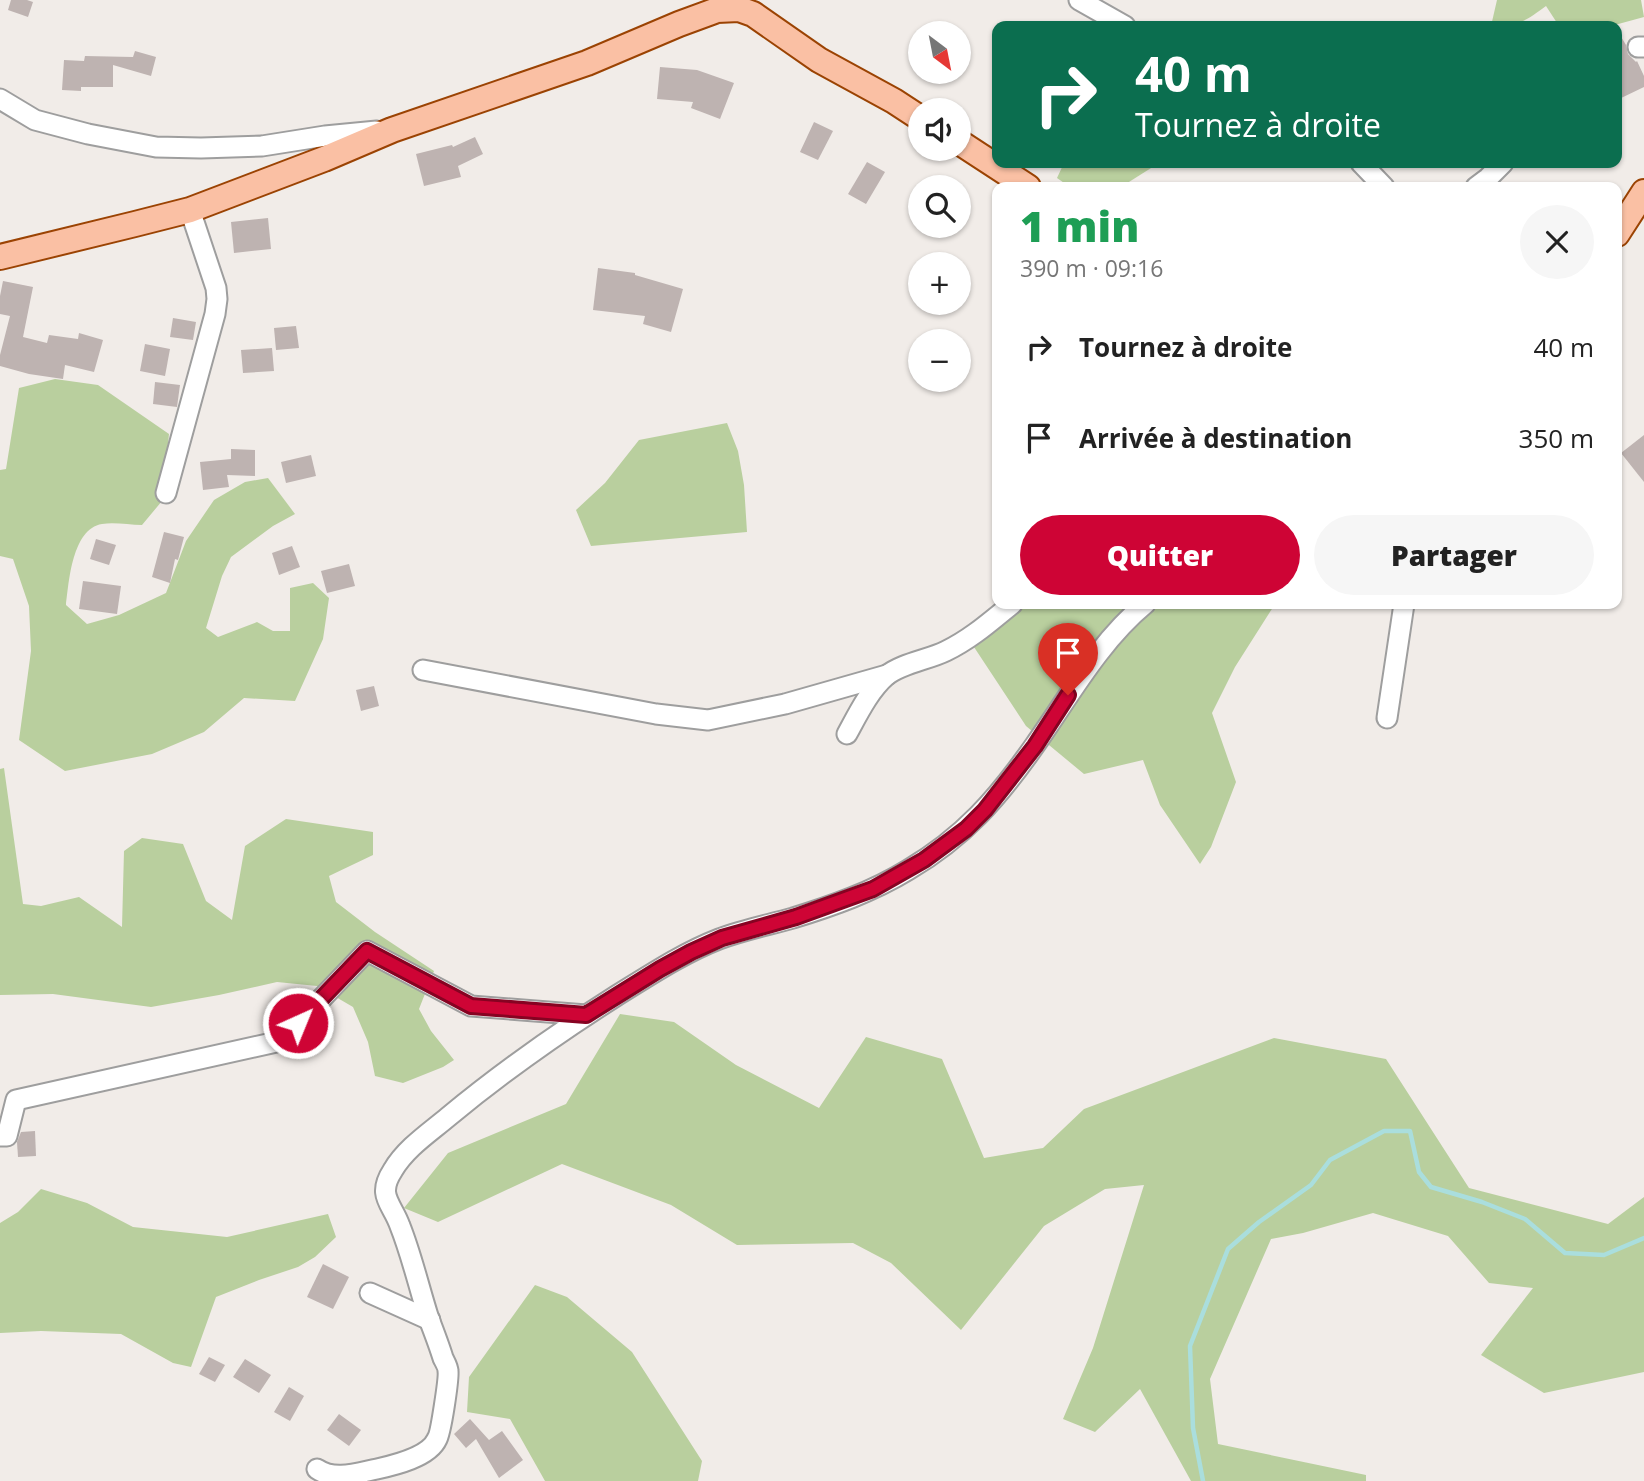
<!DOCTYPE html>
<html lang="fr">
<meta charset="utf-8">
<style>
:root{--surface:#fff;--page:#f6f6f6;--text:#222;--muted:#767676;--accent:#ce0435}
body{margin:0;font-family:"Open Sans",sans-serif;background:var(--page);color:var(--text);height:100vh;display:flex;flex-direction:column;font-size:26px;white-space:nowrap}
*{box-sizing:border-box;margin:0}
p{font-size:23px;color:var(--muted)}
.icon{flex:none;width:38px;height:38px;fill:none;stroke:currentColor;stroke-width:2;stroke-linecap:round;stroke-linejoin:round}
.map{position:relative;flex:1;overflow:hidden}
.drawer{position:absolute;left:992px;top:182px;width:630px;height:427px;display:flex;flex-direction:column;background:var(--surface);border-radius:14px;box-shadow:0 2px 5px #0004}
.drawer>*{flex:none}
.hud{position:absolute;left:992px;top:21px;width:630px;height:147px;border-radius:14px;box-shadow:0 2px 5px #0004;background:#0b6e4f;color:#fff;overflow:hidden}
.needle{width:46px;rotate:148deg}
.fabs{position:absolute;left:908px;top:21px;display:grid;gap:14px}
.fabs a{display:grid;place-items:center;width:63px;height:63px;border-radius:50%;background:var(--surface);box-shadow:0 2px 5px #0004;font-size:35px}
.pin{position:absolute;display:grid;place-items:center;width:60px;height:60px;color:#fff;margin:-72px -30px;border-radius:50% 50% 50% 0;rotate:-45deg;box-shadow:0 0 7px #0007}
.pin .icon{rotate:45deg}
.me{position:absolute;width:77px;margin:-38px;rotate:44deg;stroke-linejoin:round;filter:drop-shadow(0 0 5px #0008)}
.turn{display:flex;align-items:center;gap:24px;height:147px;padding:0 28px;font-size:32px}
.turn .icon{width:91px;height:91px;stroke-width:2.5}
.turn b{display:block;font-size:49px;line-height:60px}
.round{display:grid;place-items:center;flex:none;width:74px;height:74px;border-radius:37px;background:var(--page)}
.overview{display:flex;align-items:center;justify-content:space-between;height:119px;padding:0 28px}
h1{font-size:42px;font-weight:800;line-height:52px;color:#1e9e55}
.primary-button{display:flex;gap:14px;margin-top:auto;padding:14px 28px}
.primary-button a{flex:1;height:80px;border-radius:42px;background:var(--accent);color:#fff;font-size:28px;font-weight:800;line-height:80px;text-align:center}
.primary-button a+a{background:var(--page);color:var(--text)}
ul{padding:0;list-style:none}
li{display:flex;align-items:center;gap:21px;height:91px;padding:0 28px}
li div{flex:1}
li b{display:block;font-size:26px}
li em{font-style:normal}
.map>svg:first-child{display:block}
.forest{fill:#b9cf9e}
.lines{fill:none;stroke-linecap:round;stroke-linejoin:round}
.stream{stroke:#aadedd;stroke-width:4.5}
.building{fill:#beb3b1}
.minor-casing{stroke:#9e9e9e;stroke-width:23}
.major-casing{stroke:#9b4303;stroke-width:28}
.minor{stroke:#fff;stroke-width:19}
.major{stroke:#fac0a4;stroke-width:24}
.route-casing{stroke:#860322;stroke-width:18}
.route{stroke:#ce0435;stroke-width:12}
</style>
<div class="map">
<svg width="1644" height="1481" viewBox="0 0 1644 1481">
<rect width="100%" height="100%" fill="#f1ece8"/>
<!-- forest -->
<g class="forest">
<path d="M 1497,0 L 1641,0 L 1644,17 L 1611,26 L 1559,26 L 1546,6 C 1524,22 1519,26 1491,26 Z"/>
<polygon points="1064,163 1159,163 1121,187 1070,187 1057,178"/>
<path d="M 55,379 L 98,385 L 169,434 L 162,501 L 142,525 C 129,525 115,522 102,524 C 72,529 69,582 66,605 L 87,624 L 119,615 L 166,593 L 186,541 L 214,500 L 245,482 L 268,478 L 295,514 L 273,526 L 231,557 L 222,576 L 206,628 L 218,637 L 257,622 L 273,631 L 290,631 L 290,588 L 313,583 L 329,598 L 323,639 L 295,701 L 244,698 L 204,732 L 152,754 L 65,771 L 19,740 L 31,651 L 29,606 L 13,559 L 0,556 L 0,470 L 6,469 L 19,388 Z"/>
<polygon points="727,423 738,451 744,485 747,532 591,546 576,510 605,483 639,440"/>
<polygon points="1025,604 1275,604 1235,667 1212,713 1236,782 1211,847 1200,864 1160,805 1143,760 1084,774 1026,726 972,644"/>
<polygon points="4,768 23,904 41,906 79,897 122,927 124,851 142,838 183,844 206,901 232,920 245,846 286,819 373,832 373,855 329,876 336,902 375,932 434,971 419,1009 431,1031 454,1060 443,1067 403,1083 375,1076 368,1042 353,1007 317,986 277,982 219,995 151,1007 53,994 0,995 0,769"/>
<polygon points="620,1014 674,1022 736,1065 819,1108 866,1037 942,1059 984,1158 1043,1148 1084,1109 1274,1038 1386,1059 1469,1188 1608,1224 1644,1197 1644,1372 1544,1393 1481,1355 1533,1288 1489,1283 1448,1236 1373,1213 1303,1233 1271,1239 1210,1379 1218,1444 1366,1475 1366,1481 1191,1481 1140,1389 1095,1432 1063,1419 1093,1348 1144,1185 1105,1189 1044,1226 961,1330 891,1263 853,1243 737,1245 671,1205 562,1164 438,1222 404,1208 448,1153 566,1104"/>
<polygon points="41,1189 87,1203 133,1227 227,1237 328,1214 336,1237 315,1257 298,1267 259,1280 216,1297 191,1367 173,1363 121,1334 41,1331 0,1333 0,1223 18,1212"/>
<polygon points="535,1285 567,1297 632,1352 702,1461 698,1481 545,1481 510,1419 467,1412 469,1377"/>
</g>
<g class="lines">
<!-- stream -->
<polyline class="stream" points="1203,1481 1193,1428 1190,1346 1228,1249 1259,1222 1311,1185 1330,1160 1384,1131 1410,1131 1419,1172 1431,1187 1482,1202 1525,1219 1565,1253 1604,1255 1644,1238"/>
</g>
<!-- building -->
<g class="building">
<polygon points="11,0 27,0 33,2 28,17 8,10"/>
<polygon points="1617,30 1626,45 1628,54 1636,62 1637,61 1644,76 1644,87 1617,100"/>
<polygon points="135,51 156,57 151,76 113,65 113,87 81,87 81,91 62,90 64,60 84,61 85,56 133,57"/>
<polygon points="660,67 697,70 734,83 720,119 691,108 693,102 657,99"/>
<polygon points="814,122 833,131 818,160 800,152"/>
<polygon points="475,137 483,154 458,166 461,177 424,186 416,154 452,145 453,147"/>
<polygon points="867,162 885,172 866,204 848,194"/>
<polygon points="268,218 271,249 234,253 231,222"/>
<polygon points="598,268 635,273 635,275 683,289 671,332 643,324 645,316 593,310"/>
<polygon points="3,281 33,287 23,337 47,343 49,335 78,339 79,333 103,340 94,372 65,365 63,379 29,374 0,366 0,355 10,316 0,314 0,296"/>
<polygon points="173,318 196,322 193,340 170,337"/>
<polygon points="296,326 299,348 276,350 274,328"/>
<polygon points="145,344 170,349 165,376 140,371"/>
<polygon points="272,348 274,371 243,373 241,350"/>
<polygon points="155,382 180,385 177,407 153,404"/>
<polygon points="1644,435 1644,482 1621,453"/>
<polygon points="231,449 255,450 255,476 227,475 229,487 203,490 200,462 231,459"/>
<polygon points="311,455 316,476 286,483 281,462"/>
<polygon points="164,532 184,537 178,560 175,559 170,583 152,577"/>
<polygon points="96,539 116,545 109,565 90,559"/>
<polygon points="292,546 300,567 279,575 272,553"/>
<polygon points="349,564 355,586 327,593 321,571"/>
<polygon points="83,581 121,586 117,614 79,609"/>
<polygon points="374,686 379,706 361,711 356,690"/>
<polygon points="35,1131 36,1156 18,1157 17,1142 21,1132"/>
<polygon points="323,1264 349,1277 333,1309 307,1297"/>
<polygon points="209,1357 225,1365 215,1382 199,1374"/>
<polygon points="245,1359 271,1375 259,1393 233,1377"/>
<polygon points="289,1387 304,1396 290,1421 274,1412"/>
<polygon points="339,1414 361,1430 349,1446 327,1430"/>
<polygon points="470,1419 489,1440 502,1431 523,1460 499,1478 476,1439 466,1448 454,1434"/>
</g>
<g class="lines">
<!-- minor casing -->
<g class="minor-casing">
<g id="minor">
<polyline points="1079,0 1125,26"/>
<polyline points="1638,47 1644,47"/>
<polyline points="0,99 35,120 88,134 156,147 201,148 262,146 325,136 377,131"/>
<polyline points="1361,163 1384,187"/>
<polyline points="1476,187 1488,178 1503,163"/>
<polyline points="166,493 215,314 217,299 216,288 190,210"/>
<polyline points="423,670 656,714 708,720 785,704 887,675"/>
<polyline points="1387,718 1404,604"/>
<path d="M 847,734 C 858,714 869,691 886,676 C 902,663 928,660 946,651 C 971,639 991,621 1012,604"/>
<polyline points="0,1136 7,1136 16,1100 281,1041 367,951 471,1006 586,1015"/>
<polyline points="370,1293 430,1320"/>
<path d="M 317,1469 C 334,1481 357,1473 377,1469 C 395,1465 429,1457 437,1439 C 441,1433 449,1378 448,1371 C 448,1367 445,1362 443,1358 C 439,1345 434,1332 429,1319 C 419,1288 412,1256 400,1226 C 392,1203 376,1196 393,1170 C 406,1148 429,1133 448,1117 C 501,1073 558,1033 616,996 C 650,975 683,953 719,939 C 743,930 768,925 793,918 C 832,906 872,892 908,870 C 964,837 998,798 1035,745 C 1069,697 1099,642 1145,604"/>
</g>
</g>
<!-- major casing -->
<g class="major-casing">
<g id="major">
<polyline points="959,142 1028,187"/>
<polyline points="1617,234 1644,192"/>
<polyline points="0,257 135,224 190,210 324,159 392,130 587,63 679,24 717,10 739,9 753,14 819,60 894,101 920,118"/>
</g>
</g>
<!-- minor -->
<use href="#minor" class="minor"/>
<!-- major -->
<use href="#major" class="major"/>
</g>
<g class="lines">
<!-- route casing -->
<g class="route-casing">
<polyline id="route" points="298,1023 367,951 471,1006 586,1015 660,969 691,952 722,938 796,917 873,889 924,860 966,829 985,810 1035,746 1068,695"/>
</g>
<!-- route -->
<use href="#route" class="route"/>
</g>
</svg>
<div class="fabs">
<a><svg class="needle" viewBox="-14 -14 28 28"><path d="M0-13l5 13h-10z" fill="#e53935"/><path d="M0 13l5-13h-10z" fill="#767676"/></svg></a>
<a><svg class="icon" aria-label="sound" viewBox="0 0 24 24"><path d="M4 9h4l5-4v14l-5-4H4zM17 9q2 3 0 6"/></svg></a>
<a><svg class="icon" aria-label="search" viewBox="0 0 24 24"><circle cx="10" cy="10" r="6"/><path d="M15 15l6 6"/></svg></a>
<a>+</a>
<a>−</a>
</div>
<div class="pin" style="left:1068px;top:695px;background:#d93025"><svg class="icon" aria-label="arrive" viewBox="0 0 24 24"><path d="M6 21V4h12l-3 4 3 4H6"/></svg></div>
<svg class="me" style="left:298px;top:1023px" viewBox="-20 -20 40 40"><circle r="17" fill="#ce0435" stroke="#fff" stroke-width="3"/><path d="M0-11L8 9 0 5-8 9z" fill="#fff"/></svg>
<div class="hud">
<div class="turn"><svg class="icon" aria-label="right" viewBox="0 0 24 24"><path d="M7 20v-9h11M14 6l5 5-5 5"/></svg><div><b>40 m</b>Tournez à droite</div></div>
</div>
<section class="drawer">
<div class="overview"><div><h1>1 min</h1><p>390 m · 09:16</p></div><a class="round"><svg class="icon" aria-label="close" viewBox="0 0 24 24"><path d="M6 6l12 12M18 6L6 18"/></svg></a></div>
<ul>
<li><svg class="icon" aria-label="right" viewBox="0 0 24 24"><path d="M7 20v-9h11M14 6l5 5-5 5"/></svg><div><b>Tournez à droite</b></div><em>40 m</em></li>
<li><svg class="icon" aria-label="arrive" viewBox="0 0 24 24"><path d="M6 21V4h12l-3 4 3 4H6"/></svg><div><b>Arrivée à destination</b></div><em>350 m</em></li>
</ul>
<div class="primary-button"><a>Quitter</a><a>Partager</a></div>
</section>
</div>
